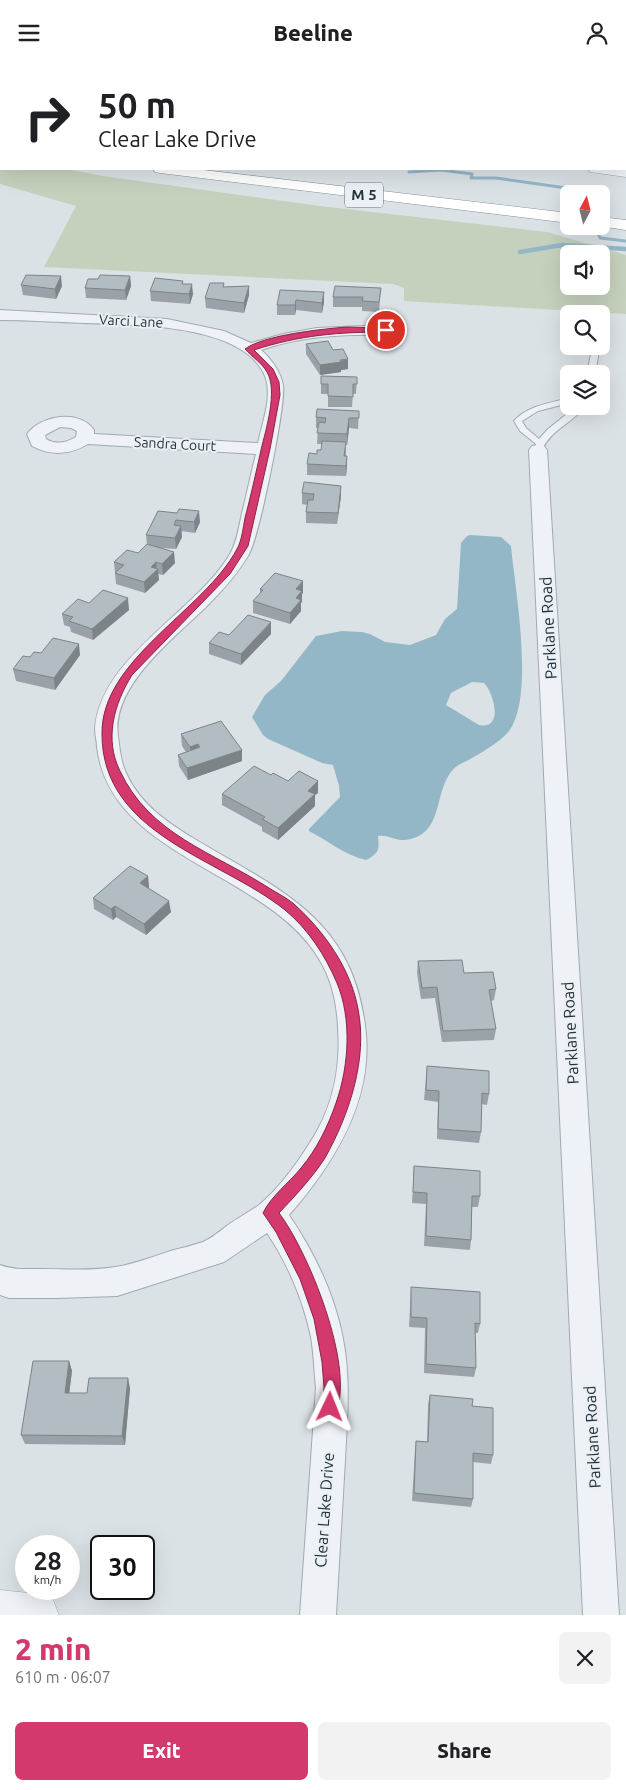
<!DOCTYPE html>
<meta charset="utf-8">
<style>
:root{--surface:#fff;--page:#f2f2f2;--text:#202124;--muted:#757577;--accent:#d3396c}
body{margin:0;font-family:Ubuntu,sans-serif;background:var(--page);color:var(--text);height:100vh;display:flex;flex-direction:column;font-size:19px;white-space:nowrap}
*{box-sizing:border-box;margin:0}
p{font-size:16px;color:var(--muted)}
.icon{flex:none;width:28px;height:28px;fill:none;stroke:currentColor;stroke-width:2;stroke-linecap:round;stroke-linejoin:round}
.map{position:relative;height:1550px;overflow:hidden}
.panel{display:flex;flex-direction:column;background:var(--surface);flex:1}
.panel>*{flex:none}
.banner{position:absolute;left:0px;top:0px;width:626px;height:105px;box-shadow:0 5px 20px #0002;background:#fff;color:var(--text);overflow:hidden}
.needle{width:32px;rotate:7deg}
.tools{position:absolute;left:560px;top:120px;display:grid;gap:10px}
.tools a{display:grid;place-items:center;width:50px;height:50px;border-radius:8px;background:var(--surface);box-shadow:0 5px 20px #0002;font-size:25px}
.speed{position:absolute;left:15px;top:1470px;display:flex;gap:10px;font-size:25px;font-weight:700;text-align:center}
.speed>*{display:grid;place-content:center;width:65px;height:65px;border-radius:50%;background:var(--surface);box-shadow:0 5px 20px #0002;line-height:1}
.speed small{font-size:12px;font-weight:400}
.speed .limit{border:2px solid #111;border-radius:8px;background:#fff;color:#111}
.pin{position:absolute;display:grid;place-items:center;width:42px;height:42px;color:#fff;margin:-21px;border:2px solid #fff;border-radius:50%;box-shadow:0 1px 5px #0007}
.me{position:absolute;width:55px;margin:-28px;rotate:2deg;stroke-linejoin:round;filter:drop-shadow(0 0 4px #0008)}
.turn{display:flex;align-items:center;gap:18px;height:105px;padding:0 15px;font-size:22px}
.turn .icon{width:65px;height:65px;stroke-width:2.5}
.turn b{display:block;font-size:35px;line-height:42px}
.round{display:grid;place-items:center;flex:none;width:52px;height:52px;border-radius:8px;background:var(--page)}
.summary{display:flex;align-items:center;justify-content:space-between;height:85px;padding:0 15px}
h1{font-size:30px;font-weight:800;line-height:38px;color:var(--accent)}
.action{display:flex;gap:10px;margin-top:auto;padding:10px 15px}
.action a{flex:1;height:58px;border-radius:8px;background:var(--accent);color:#fff;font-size:20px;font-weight:800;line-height:58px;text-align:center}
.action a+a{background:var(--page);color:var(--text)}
header{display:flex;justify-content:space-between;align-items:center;height:65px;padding:0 15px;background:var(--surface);font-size:22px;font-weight:800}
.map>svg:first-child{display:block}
.green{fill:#c5d1bc;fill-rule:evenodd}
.water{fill:#94b7c8;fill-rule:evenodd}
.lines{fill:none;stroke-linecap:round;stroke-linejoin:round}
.stream-far1{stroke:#94b7c8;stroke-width:3}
.stream{stroke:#94b7c8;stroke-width:4.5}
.service-casing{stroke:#a1aab0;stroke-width:2}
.minor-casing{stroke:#a1aab0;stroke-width:2}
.tertiary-casing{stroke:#a1aab0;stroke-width:1}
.motorway-casing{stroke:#82929d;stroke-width:1}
.service{fill:#eef1f5;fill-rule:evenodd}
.minor{fill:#eef1f5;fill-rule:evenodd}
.tertiary{fill:#eef1f5;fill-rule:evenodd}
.motorway{fill:#fff;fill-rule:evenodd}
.wall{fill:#99a2a8}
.shaded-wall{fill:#7d8488}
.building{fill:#b2bcc3;stroke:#7d8488}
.route{fill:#d3396c;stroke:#892546}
.labels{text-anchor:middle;stroke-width:4;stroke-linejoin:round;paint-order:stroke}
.far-street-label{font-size:14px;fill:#25323d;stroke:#eaf0f4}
.shield{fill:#eaf0f4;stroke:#606b74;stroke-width:1}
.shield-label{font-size:15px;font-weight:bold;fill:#25323d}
.street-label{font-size:16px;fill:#25323d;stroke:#eaf0f4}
</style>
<header><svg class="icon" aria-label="menu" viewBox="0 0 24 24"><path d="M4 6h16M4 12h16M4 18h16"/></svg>Beeline<svg class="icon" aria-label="person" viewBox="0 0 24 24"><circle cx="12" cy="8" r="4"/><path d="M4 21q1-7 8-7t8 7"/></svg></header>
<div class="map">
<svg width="626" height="1550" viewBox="0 0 626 1550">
<rect width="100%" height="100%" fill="#dbe2e6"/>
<!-- green -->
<path class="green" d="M 0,92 L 1,104 L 66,104 L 103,111 L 320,141 L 547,167 L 626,190 L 626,249 L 404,236 L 404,223 L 393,219 L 44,202 L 76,141 L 0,119 ZM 569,189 L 601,189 L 601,221 L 569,221 Z"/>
<!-- water -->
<path class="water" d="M 470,470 L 501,472 L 511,481 C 515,524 535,631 509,666 C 500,677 484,686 472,693 C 464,698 457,699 451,707 C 433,731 444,770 405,775 C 396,776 387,769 378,771 C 379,784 380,788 366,795 C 344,790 329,776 309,766 L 309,764 L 340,732 L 339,721 L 333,700 L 322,698 L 268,674 L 263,670 L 252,652 L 265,630 L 281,616 L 316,571 L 342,566 L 362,567 L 370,569 L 385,577 L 410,580 L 436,570 L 445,554 L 457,544 L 461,478 L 467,471 ZM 472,617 L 484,618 C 494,628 504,665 479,660 L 446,640 L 451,628 Z"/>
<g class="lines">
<!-- stream-far1 -->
<g class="stream-far1">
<polyline points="409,107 441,105 472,109 471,113 496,113 602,128 603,132"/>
<polyline points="597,166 600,173 626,176"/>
<polyline points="558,181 573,181"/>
</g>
<!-- stream -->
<polyline class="stream" points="520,187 562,180 626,184"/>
<!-- service casing -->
<g class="service-casing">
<g id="service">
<polygon points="592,284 599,286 595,309 587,309"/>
<path d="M 569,333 L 569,338 L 538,346 L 522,356 L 526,363 L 539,374 L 548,364 L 577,341 L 585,341 C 570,361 553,362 541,386 L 535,386 L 536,379 L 520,366 L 514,356 C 527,341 550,338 569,333 Z"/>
</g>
</g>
<!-- minor casing -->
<g class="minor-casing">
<g id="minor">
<rect x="121" y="0" width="17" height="1"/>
<rect x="395" y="0" width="11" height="1"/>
<rect x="556" y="0" width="10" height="1"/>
<path d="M 0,245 L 167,254 L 224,266 L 251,278 L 283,269 L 317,263 L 387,260 L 392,262 L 395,265 L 392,268 L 387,270 C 344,269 302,271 261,285 C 271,293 281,308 283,320 C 286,339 259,474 248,491 C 237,509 223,525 208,540 C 176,572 111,620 118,671 C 120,686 121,699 128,712 C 141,739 168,758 193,773 C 281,826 355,853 366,969 C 372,1038 333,1100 289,1150 C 314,1187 335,1230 343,1274 C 351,1314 347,1355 345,1395 C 342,1447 339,1498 336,1550 L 300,1550 L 316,1323 C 314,1306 314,1289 311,1272 C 303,1235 288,1199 267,1168 L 224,1197 L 117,1231 L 57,1233 L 9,1233 L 0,1230 L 0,1200 C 13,1205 28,1204 42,1204 C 66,1204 92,1206 115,1202 C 135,1199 154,1191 174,1185 C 183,1183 193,1180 203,1177 C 212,1173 220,1166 228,1160 C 238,1153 249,1147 259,1140 C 278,1124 296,1100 309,1079 C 332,1045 341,1004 338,963 C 337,939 332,915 319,894 C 267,806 110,793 97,682 C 97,676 95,670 95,664 C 100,592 197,546 230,489 C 237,477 239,461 242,448 C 247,428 251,408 256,389 L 88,379 C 70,390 50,391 32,381 L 27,369 C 41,350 80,344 94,365 L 94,369 L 258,378 C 262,358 273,332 265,311 C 243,258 132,260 83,258 C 56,257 28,255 0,255 ZM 60,362 L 71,363 L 77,366 L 76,372 C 66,378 56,380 46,374 L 45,370 Z"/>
<polygon points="538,380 544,381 547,385 619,1550 583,1550 529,385 532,381"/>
</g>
</g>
<!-- tertiary casing -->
<g class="tertiary-casing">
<g id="tertiary">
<rect x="0" y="15" width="1" height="9"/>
<polygon points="588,104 626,104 626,112 590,107"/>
<polygon points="0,1525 38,1529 53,1535 59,1550 0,1550"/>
</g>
</g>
<!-- motorway casing -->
<g class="motorway-casing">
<g id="motorway">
<rect x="0" y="52" width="1" height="8"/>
<polygon points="153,104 195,104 569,148 569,158 160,108 155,107"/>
<polygon points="601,152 626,155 626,165 599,161 601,161"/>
</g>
</g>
<!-- service -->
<use href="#service" class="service"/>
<!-- minor -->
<use href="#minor" class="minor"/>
<!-- tertiary -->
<use href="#tertiary" class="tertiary"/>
<!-- motorway -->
<use href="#motorway" class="motorway"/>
</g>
<!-- wall -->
<g class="wall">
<polygon points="34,0 68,0 68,1 35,1"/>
<polygon points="225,0 252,0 251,1 225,1"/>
<rect x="261" y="0" width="29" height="1"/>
<polygon points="347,0 374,0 374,1 349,1"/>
<polygon points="432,0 458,0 459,1 432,1"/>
<rect x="514" y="0" width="22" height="1"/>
<rect x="625" y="68" width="1" height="19"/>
<polygon points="130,211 131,221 126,235 86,233 85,223 98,214"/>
<polygon points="183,216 183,219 193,229 190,239 151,236 150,226"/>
<polygon points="21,220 62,221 56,234 23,230"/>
<polygon points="249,221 249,230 244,248 206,243 205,233 224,222"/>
<polygon points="381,223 379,247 362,246 362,242 333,242 333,232"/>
<polygon points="324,227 324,237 322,248 296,245 295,250 277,250 277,240"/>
<polygon points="306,279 333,285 348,304 341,305 341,307 320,310 306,289"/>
<polygon points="321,311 357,312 356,329 353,329 352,342 328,342 328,329 321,329"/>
<polygon points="359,346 358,364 349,363 347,380 346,380 346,391 347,391 346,411 307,410 307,399 321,385 322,379 317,379 318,363 316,363 316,352"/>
<polygon points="341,421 341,431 337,459 306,458 306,447 307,440 302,439 302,428"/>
<polygon points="158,446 200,457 195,468 181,466 182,472 176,484 160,483 175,498 163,510 158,509 159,515 145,528 116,519 114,497 138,488 147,480 146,470"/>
<polygon points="303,516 303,528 302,529 302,537 301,538 301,546 290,559 253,548 253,536 260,529 260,524"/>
<polygon points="129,545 93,575 71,567 70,562 64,560 62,549"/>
<polygon points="271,569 241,600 209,589 209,578 229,570"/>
<polygon points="41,588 80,590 55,625 16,616 13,604 30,592"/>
<polygon points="181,669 242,696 188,715 179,701 178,690 186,687 182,681"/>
<polygon points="271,710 288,716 318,728 315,730 315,741 278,775 262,766 262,762 222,740 222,729"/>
<polygon points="148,811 149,823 148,823 171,847 146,870 116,852 113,855 94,844 93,833"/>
<polygon points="418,896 464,908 496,924 494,935 491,936 496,964 494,975 442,977 435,933 421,934 417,908"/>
<polygon points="427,1001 489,1029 487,1040 481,1039 481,1067 479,1078 437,1074 438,1037 424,1035"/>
<polygon points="414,1101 480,1131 478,1142 472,1142 471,1175 470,1185 424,1181 426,1139 412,1138"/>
<polygon points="411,1222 480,1259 478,1268 475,1268 476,1303 474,1312 424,1308 425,1263 409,1262"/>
<polygon points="69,1296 72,1306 69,1328 87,1328 130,1323 125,1380 25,1379 21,1370"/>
<polygon points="430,1330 472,1341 493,1390 491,1399 473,1397 473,1434 471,1442 412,1436 415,1385 416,1376 427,1377 428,1339"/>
</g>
<!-- shaded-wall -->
<g class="shaded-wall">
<rect x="55" y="0" width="13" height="1"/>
<polygon points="245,0 252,0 251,1 245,1"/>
<rect x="358" y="0" width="16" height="1"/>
<polygon points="61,211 62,221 56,234 55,224"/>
<polygon points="130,211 131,221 126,235 125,225"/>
<polygon points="192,219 193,229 190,239 189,229"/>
<polygon points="249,221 249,230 244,248 244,238"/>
<polygon points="324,227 324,237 322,248 322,238"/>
<polygon points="296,235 296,245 295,250 295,240"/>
<polygon points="348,294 348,304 341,305 341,307 320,310 320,300"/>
<polygon points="349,353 349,363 347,380 347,369"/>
<polygon points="347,391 347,402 346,411 346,401"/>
<polygon points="341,421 341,431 337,459 338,448"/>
<polygon points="199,446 200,457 195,468 194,457"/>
<polygon points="181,461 182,472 176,484 175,473"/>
<polygon points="174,487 175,498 163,510 162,499"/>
<polygon points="156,497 157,505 158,504 159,515 145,528 144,517 151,502"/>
<polygon points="303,516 303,528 302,529 302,537 301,538 301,546 290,559 290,548 296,524"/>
<polygon points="128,533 129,545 93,575 92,564"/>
<polygon points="271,557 271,569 241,600 241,589"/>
<polygon points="79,579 80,590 55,625 54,613"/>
<polygon points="198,679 199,691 191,693 190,682"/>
<polygon points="242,685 242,696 188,715 187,703"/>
<polygon points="318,716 318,728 315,730 315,741 278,775 278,763 308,726"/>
<polygon points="148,811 149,823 141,830 140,818"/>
<polygon points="169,836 171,847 146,870 144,859"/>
<polygon points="115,841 116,852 113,855 111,844"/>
<polygon points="69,1296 72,1306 68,1338 65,1328"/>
<polygon points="128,1313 130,1323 125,1380 122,1371"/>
</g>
<!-- building -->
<g class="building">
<polygon points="44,0 59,0 57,1"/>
<polygon points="79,0 93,0 91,1 94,1 77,1"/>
<polygon points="268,0 286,0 285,1"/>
<polygon points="305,0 311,0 322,1 304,1"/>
<polygon points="442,0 458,0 459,1 442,1"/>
<rect x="595" y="0" width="12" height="1"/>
<rect x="625" y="68" width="1" height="10"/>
<polygon points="26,210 61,211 55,224 21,220"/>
<polygon points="100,210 130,211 125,225 85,223 88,214 98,214"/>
<polygon points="155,213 183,216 182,219 192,219 189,229 150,226"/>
<polygon points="210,218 224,218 223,222 249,221 244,238 205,233"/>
<polygon points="335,221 381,223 379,237 362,236 363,232 333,232"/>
<polygon points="280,225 324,227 322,238 296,235 295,240 277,240"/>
<polygon points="328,276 333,285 343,284 348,294 340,295 341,297 320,300 306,279"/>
<polygon points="321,311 357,312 357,319 353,319 353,332 328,331 328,319 321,319"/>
<polygon points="317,344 359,346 359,353 349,353 347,369 317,368 319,357 325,358 326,353 316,352"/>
<polygon points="322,376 346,377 344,391 347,391 346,401 307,399 309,388 317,389 317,385 321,385"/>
<polygon points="304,417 341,421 338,448 306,447 308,435 313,435 314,429 302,428"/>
<polygon points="179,444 199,446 194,457 176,455 174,460 181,461 175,473 146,470 158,446 177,448"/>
<polygon points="147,479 174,487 162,499 156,497 151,502 158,504 144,517 115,508 124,500 114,497 127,485 138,488"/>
<polygon points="275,508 303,516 296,524 302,526 296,533 301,535 290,548 253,536 263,525 260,524"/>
<polygon points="103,525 128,533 92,564 69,556 73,552 62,549 78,534 89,538"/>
<polygon points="248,550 271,557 241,589 209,578 219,567 229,570"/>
<polygon points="53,573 79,579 54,613 13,604 23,591 30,592 34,587 41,588"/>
<polygon points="221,656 242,685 187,703 178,690 200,682 198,679 190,682 181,669"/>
<polygon points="254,701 271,710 273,708 288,716 299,706 318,716 308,726 315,729 278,763 262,754 265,752 222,729"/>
<polygon points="130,801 148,811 140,818 169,836 144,859 115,841 111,844 93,833"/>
<polygon points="462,895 464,908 493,907 496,924 489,925 496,964 443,966 437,922 422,923 418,896"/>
<polygon points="427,1001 489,1006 489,1029 482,1028 481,1067 438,1064 439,1026 426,1025"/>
<polygon points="414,1101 480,1106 480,1131 472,1131 471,1175 426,1171 427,1128 413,1127"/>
<polygon points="411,1222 480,1227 480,1259 475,1258 476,1303 426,1299 427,1253 411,1252"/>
<polygon points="33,1296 69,1296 65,1328 87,1328 89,1313 128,1313 122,1371 21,1370"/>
<polygon points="430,1330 473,1334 472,1341 493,1343 493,1390 473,1388 473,1434 414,1428 416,1376 428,1377"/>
</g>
<!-- route -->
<path class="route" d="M 347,262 L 386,263 L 390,265 L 386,267 C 339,267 300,270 254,285 L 273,304 L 279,317 L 280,330 L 270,384 L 248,481 L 230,509 L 132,610 C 114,639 104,674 120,706 C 150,770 213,787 269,823 C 277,828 287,833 294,839 C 324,866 351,904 358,944 C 368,994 349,1050 325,1093 C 312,1113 295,1131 279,1148 C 308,1186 355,1301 336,1347 L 330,1349 L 325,1347 L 322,1342 L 324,1322 L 322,1297 L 314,1254 L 300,1214 L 276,1167 L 263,1148 C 271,1131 289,1118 301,1103 C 317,1084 328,1061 336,1038 C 349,1001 352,954 337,918 C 325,890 308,864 285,845 C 220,793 102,770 102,669 C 101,594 204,546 237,484 C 242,475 243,463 245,453 C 251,430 256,408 261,385 C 266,364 278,326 267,307 C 262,298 252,292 245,284 C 264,270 322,264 347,262 Z"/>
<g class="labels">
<!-- far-street labels -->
<g class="far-street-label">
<text transform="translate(131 256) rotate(3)" y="5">Varci Lane</text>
<text transform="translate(175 379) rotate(3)" y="5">Sandra Court</text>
</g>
<!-- shield labels -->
<rect class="shield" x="345" y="117.5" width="38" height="25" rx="4"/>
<g class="shield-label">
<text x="364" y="135">M 5</text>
</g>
<!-- street labels -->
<g class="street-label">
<text transform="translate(548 563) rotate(-93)" y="6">Parklane Road</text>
<text transform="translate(570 968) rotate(-93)" y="6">Parklane Road</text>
<text transform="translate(592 1372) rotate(-93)" y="6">Parklane Road</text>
<text transform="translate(324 1445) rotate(-86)" y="6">Clear Lake Drive</text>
</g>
</g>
</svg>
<div class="tools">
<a><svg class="needle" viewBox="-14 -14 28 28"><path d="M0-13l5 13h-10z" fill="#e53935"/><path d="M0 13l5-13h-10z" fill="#757577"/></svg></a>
<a><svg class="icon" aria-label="sound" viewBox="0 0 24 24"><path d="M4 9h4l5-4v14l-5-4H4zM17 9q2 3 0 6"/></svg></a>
<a><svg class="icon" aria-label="search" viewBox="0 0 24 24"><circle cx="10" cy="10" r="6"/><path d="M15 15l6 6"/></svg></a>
<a><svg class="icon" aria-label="layers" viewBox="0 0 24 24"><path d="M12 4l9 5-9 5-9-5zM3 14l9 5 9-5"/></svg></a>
</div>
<div class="speed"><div>28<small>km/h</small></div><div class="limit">30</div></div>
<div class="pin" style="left:386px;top:265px;background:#d93025"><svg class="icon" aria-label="arrive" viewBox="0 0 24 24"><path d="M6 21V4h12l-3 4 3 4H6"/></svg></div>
<svg class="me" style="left:330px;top:1342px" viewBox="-20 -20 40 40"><path d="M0-17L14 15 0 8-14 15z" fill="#d3396c" stroke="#fff" stroke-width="4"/></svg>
<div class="banner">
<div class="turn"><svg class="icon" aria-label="right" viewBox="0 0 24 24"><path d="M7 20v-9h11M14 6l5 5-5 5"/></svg><div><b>50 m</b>Clear Lake Drive</div></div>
</div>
</div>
<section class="panel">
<div class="summary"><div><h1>2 min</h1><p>610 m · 06:07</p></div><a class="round"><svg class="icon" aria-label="close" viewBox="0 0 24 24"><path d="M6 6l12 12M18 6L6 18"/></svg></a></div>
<div class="action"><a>Exit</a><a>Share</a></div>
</section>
